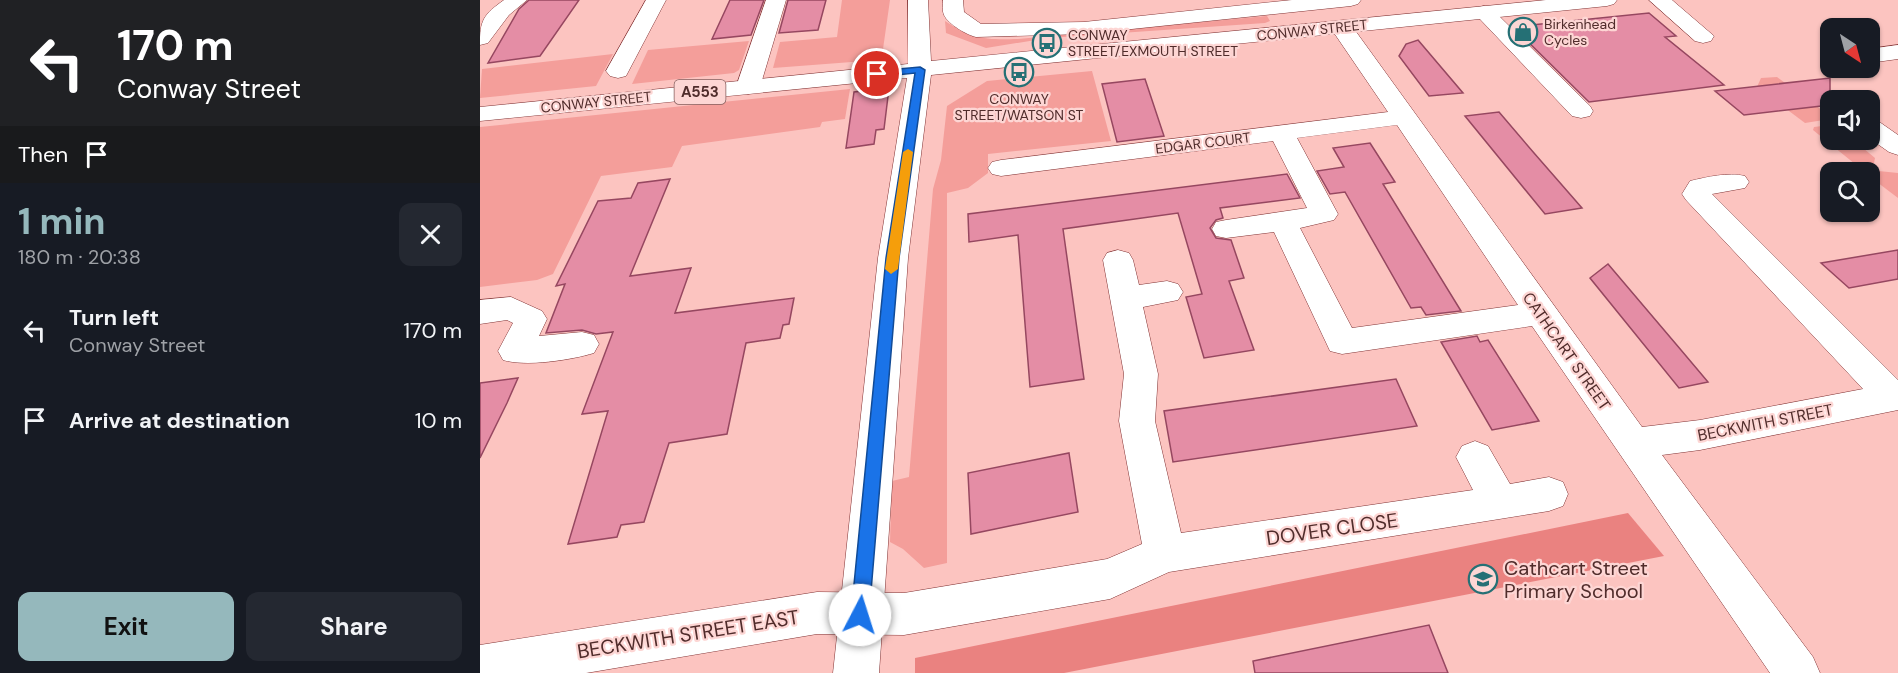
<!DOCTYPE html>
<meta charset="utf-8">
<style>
:root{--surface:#171b24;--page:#242831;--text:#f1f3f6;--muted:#9ea1a6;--accent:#95b8bc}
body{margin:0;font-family:"DM Sans",sans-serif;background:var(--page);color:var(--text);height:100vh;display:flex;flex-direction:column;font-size:22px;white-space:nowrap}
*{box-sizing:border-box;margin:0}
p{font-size:20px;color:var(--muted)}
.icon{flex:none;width:33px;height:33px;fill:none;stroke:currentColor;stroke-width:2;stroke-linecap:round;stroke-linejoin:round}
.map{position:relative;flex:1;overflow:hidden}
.panel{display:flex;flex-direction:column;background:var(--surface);width:480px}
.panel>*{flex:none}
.top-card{background:#202124;color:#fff;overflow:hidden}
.needle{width:39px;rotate:144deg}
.buttons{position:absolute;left:1340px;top:18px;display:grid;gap:12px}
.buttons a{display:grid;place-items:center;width:60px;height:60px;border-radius:12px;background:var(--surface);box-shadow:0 2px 4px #0004;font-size:30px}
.pin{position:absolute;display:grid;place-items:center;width:51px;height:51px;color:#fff;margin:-26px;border:3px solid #fff;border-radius:50%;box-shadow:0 2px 6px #0007}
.me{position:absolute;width:66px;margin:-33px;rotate:5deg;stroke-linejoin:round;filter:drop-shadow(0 0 4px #0008)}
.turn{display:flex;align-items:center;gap:21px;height:126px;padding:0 18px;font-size:27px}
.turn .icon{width:78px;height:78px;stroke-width:2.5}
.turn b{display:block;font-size:42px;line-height:51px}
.then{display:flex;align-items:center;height:57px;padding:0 18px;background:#0003;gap:12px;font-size:22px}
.round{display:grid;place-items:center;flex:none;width:63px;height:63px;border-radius:12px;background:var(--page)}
.head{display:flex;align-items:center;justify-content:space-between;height:102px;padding:0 18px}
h1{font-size:36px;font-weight:700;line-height:45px;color:var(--accent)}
.cta{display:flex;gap:12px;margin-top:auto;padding:12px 18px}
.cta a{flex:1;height:69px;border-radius:12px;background:var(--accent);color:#111;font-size:24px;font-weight:700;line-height:69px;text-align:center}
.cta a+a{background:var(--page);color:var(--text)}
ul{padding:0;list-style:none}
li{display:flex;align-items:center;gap:18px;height:90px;padding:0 18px}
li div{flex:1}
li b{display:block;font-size:22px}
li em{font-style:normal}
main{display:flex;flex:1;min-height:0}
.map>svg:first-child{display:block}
.green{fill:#f49e9a}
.forest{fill:#ea8280}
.building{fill:#e48da5;stroke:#964760;stroke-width:1.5}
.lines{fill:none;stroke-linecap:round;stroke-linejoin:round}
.minor-casing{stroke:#813334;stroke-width:1}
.major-casing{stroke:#813334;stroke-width:1}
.minor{fill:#fff;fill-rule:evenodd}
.major{fill:#fff;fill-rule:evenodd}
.route{fill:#1a73e8;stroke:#114b97;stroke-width:1.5}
.slow{fill:#f59e0b}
.labels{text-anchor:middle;stroke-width:4.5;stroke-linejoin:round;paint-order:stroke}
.far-poi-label{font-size:14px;fill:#502c2b;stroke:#fdd6d4;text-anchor:start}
.far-street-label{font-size:14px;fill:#502c2b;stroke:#fdd6d4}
.shield{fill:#fdd6d4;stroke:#845f5e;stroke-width:1.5}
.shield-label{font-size:15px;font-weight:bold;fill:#502c2b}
.street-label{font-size:16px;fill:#502c2b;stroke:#fdd6d4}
.near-street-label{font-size:20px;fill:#502c2b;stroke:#fdd6d4}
.near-poi-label{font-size:20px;fill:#502c2b;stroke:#fdd6d4;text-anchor:start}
</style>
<main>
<section class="panel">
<div class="top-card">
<div class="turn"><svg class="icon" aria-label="left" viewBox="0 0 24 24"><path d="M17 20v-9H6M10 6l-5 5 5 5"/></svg><div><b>170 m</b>Conway Street</div></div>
<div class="then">Then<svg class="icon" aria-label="arrive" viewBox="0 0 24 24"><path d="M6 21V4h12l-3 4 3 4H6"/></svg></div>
</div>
<div class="head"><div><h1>1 min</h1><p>180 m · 20:38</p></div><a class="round"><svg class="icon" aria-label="close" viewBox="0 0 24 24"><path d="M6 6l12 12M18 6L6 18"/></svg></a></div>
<ul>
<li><svg class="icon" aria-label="left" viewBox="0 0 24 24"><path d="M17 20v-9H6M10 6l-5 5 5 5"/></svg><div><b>Turn left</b><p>Conway Street</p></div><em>170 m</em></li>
<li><svg class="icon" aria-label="arrive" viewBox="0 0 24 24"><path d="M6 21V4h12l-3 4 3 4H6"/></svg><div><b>Arrive at destination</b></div><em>10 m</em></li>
</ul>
<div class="cta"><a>Exit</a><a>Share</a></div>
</section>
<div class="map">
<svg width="1418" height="673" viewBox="0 0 1418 673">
<rect width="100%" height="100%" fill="#fcc4c0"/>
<!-- green -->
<g class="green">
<polygon points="362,0 410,0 402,56 385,61 293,68 300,42 357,37"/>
<path d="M 787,16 L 790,21 L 785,23 L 568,38 L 506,48 L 466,33 L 465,21 C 494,39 504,40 538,39 Z"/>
<polygon points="269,41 259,70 254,73 152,84 168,50"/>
<polygon points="133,54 116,86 0,98 2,69"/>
<polygon points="612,71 631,141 508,154 508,173 488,188 467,193 467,563 444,568 423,549 410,542 412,481 429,477 453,189 461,160 467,106 507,81"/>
<polygon points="1297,77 1350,116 1350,119 1325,123 1277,87 1281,78"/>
<polygon points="370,89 365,119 342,122 340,127 202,146 192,167 121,176 73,274 57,280 0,287 0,127"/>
<polygon points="1350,125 1350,140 1384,140 1377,143 1395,158 1394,163 1375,164 1333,130 1334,127"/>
<polygon points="1389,170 1418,173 1418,198 1389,176"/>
</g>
<!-- forest -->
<polygon class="forest" points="1148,513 1184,556 584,673 435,673 435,658"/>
<!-- building -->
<g class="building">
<polygon points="49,0 99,0 60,56 8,63 39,9"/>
<polygon points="250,0 284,0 271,35 232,39"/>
<polygon points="308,0 346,0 338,30 299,33"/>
<polygon points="1169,13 1196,36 1185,37 1244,85 1109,102 1033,27"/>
<polygon points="938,40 983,93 949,96 919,56 926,44"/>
<polygon points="1350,78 1350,105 1264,115 1235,91"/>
<polygon points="665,79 684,136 637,142 622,84"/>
<polygon points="409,88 404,129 396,130 394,144 366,148 374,92"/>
<polygon points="1019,112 1054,153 1102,208 1065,214 985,116"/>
<polygon points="890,143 915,182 903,184 981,311 946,315 941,307 931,308 865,192 850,194 837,171 864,167 853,148"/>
<polygon points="807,174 820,198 740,208 743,218 736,220 730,228 736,238 751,240 764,278 749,281 774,350 724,358 706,297 722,294 698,213 583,229 604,379 550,387 538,235 489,242 488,214"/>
<polygon points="190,179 150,276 211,268 195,313 314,298 309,324 303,325 300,338 266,343 247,434 189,443 164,522 141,525 137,537 88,544 128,411 102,414 133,332 116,334 102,330 66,333 85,284 76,286 118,201 151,198 158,183"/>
<polygon points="1418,250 1418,279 1369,288 1341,263"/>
<polygon points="1128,264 1201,350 1228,382 1199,388 1110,278"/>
<polygon points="997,336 1000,342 1008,340 1059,421 1012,430 961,342"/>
<polygon points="38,378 27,403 0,458 0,383"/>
<polygon points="916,379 937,426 693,462 684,411"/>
<polygon points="589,453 598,512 491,534 488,473"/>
<polygon points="949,625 968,673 775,673 773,661"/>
</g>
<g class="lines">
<!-- minor casing -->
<g class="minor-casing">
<g id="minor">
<path d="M 24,0 L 47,0 L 29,15 L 8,43 L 0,45 C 0,20 3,15 24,0 Z"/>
<polygon points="166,0 186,0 146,76 138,78 130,76 126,71"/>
<polygon points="286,0 306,0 280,87 276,92 268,94 260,92 256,87"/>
<path d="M 463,0 L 483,0 L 484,12 L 501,24 L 604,22 L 812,0 L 881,0 L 878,4 L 871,6 L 604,34 L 496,37 C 487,35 468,24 464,15 C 462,11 463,4 463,0 Z"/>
<polygon points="1169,0 1192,0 1234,36 1231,41 1223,43 1215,41"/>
<polygon points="1004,6 1011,8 1110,106 1113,111 1110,116 1101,118 1092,116 997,16 994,12 997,8"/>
<path d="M 861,21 L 869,22 L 1162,427 L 1220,420 L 1383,389 L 1206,200 L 1202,194 L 1210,181 C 1227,177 1248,172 1265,176 L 1269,182 L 1265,188 L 1232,194 L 1418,380 L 1418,410 L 1220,450 L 1182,455 L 1333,657 L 1340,673 L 1290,673 L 1052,326 L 862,354 L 850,351 L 794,232 L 746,238 L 736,236 L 732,229 L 736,222 L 746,220 L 827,208 L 793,141 L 521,176 L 512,174 L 508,168 L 512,162 L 521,160 L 908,112 L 850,27 L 853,22 ZM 917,125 L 1038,305 L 872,328 L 820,228 L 854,220 L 858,214 L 817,138 Z"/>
<polygon points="1418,45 1418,59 1389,63 1389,49"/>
<polygon points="1389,118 1398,121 1418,135 1418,155 1409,152 1389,138"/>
<polygon points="638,250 649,253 653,260 659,285 687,281 698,284 703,292 698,300 663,307 678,374 675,421 701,533 993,490 976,457 982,446 995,441 1008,446 1030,484 1069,477 1083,482 1088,494 1083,506 1069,511 689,572 630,599 424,635 337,634 106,673 0,673 0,645 337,592 424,593 627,559 662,544 639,421 644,374 623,260 627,253"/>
<path d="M 31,297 L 62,311 L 67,319 L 59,336 L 102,332 L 114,335 L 119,344 L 114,353 C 91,360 46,367 23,360 L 18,351 L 33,323 L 27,320 L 0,324 L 0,300 Z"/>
</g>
</g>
<!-- major casing -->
<g class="major-casing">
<polygon id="major" points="428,0 448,0 451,61 1066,0 1137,0 1134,4 1127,6 451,75 428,258 399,673 353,673 398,258 427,78 0,121 0,107 428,64"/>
</g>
<!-- minor -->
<use href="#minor" class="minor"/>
<!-- major -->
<use href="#major" class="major"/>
</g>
<!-- route -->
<polygon class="route" points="440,67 445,70 419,258 389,615 387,621 380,624 374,621 371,615 406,258 435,73 397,77 392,74 397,71"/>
<!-- slow -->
<polygon class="slow" points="428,149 433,152 418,269 411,274 405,269 423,152"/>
<!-- icons -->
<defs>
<g id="shop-ring" transform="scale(1.5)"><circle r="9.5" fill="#fdd6d4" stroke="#257075" stroke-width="1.5"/><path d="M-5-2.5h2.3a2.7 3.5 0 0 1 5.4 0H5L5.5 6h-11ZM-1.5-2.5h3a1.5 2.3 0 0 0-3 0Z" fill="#257075"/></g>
<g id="bus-ring" transform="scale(1.5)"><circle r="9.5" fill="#fdd6d4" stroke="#257075" stroke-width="1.5"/><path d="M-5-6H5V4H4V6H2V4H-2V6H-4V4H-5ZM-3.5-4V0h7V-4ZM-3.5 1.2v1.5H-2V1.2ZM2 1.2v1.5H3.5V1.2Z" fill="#257075"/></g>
<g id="school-ring" transform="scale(1.5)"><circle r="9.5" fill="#fdd6d4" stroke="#257075" stroke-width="1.5"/><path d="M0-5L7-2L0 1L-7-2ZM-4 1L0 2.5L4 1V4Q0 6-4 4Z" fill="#257075"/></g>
</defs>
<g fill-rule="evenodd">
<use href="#shop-ring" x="1043" y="32"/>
<use href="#bus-ring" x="567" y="43"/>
<use href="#bus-ring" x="539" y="72"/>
<use href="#school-ring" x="1003" y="579"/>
</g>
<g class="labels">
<!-- far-poi labels -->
<g class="far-poi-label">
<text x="1064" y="29">Birkenhead<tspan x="1064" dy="16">Cycles</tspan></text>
<text x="588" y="40">CONWAY<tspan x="588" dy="16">STREET/EXMOUTH STREET</tspan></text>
<text x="539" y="104" text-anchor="middle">CONWAY<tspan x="539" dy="16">STREET/WATSON ST</tspan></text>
</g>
<!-- far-street labels -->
<g class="far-street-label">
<text transform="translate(832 30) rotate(-6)" y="5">CONWAY STREET</text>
<text transform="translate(116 102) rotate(-6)" y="5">CONWAY STREET</text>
<text transform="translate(723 143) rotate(-7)" y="5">EDGAR COURT</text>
</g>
<!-- shield labels -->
<rect class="shield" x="194.5" y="80" width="51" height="24" rx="4.5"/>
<g class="shield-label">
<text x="220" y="97">A553</text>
</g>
<!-- street labels -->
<g class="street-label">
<text transform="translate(1087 351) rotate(55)" y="6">CATHCART STREET</text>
<text transform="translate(1285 422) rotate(-11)" y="6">BECKWITH STREET</text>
</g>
<!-- near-street labels -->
<g class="near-street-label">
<text transform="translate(852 529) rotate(-8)" y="7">DOVER CLOSE</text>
<text transform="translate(208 634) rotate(-9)" y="7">BECKWITH STREET EAST</text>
</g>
<!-- near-poi labels -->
<g class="near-poi-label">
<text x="1024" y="575">Cathcart Street<tspan x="1024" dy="23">Primary School</tspan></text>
</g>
</g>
</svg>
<div class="buttons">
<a><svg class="needle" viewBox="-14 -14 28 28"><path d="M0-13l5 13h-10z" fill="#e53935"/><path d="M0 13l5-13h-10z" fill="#9ea1a6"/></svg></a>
<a><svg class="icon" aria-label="sound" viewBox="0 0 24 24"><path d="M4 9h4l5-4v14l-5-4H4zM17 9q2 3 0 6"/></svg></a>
<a><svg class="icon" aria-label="search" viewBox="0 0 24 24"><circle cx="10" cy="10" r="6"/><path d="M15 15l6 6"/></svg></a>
</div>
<div class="pin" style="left:397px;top:74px;background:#d93025"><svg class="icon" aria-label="arrive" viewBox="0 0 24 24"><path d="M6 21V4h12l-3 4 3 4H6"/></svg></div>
<svg class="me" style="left:380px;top:615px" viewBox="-20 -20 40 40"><circle r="19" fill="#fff"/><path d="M0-13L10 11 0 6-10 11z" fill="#1a73e8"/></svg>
</div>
</main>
